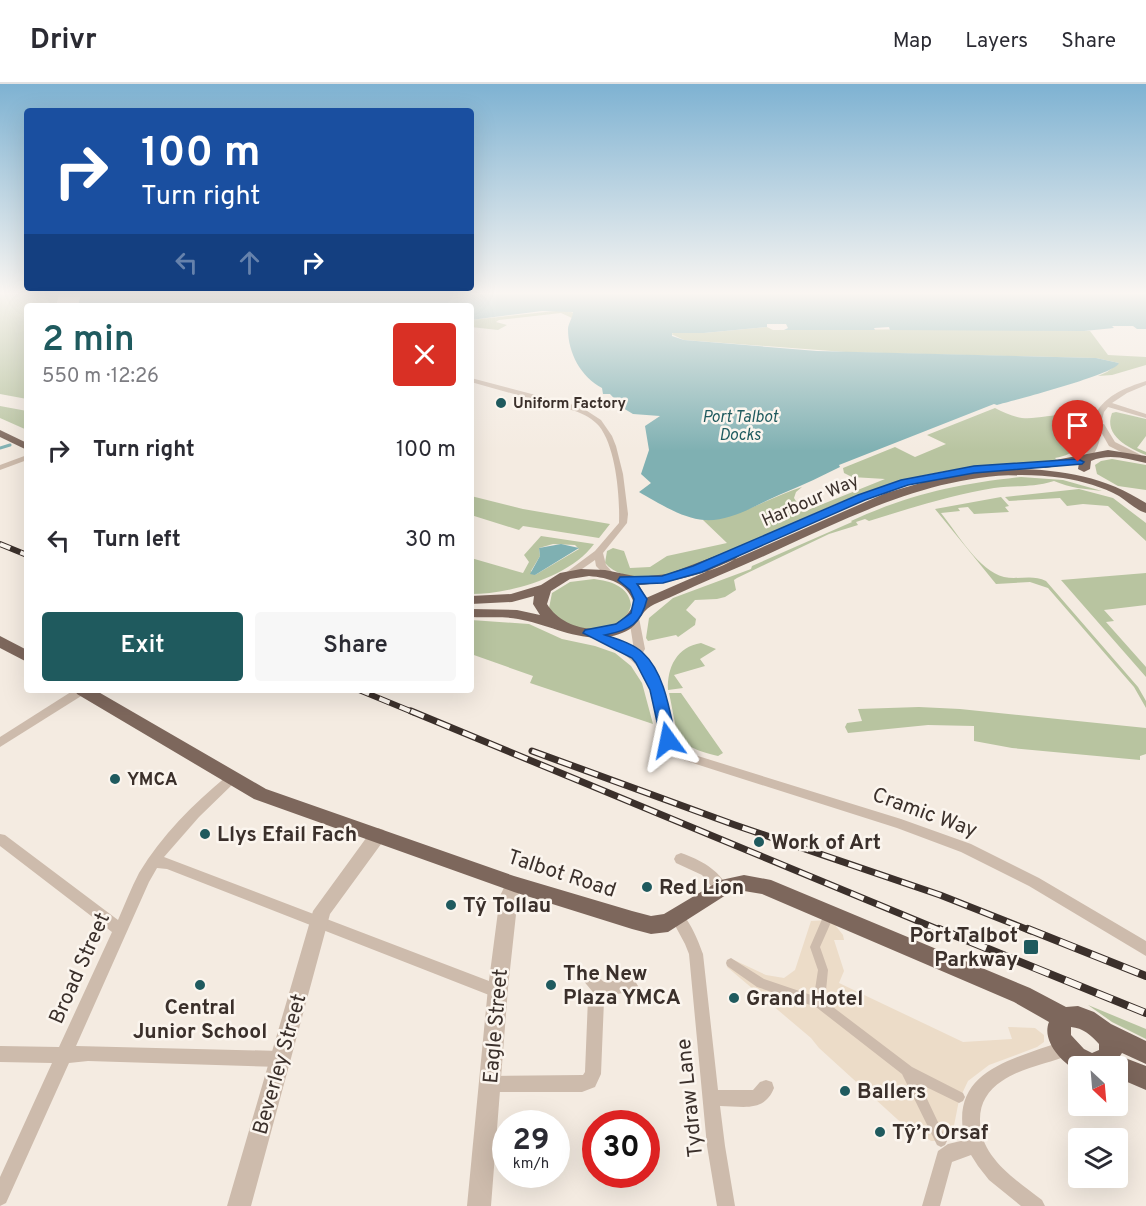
<!DOCTYPE html>
<meta charset="utf-8">
<style>
:root{--surface:#fff;--page:#f7f7f7;--text:#2b2b33;--muted:#7c7c81;--line:#e1e1e2;--accent:#1f5a5e}
body{margin:0;font-family:Overpass,sans-serif;background:var(--page);color:var(--text);height:100vh;display:flex;flex-direction:column;font-size:22px;white-space:nowrap}
*{box-sizing:border-box;margin:0}
p{font-size:20px;color:var(--muted)}
.icon{flex:none;width:33px;height:33px;fill:none;stroke:currentColor;stroke-width:2;stroke-linecap:round;stroke-linejoin:round}
.map{position:relative;flex:1;overflow:hidden}
.drawer{position:absolute;left:24px;top:219px;width:450px;height:390px;display:flex;flex-direction:column;background:var(--surface);border-radius:6px;box-shadow:0 6px 24px #0002}
.drawer>*{flex:none}
.top-card{position:absolute;left:24px;top:24px;width:450px;height:183px;border-radius:6px;box-shadow:0 6px 24px #0002;background:#1a4fa0;color:#fff;overflow:hidden}
.needle{width:39px;rotate:154deg}
.controls{position:absolute;left:1068px;top:972px;display:grid;gap:12px}
.controls a{display:grid;place-items:center;width:60px;height:60px;border-radius:6px;background:var(--surface);box-shadow:0 6px 24px #0002;font-size:30px}
.speed{position:absolute;left:492px;top:1026px;display:flex;gap:12px;font-size:30px;font-weight:700;text-align:center}
.speed>*{display:grid;place-content:center;width:78px;height:78px;border-radius:50%;background:var(--surface);box-shadow:0 6px 24px #0002;line-height:1}
.speed small{font-size:15px;font-weight:400}
.speed .limit{border:9px solid #d22;background:#fff;color:#111}
.pin{position:absolute;display:grid;place-items:center;width:51px;height:51px;color:#fff;margin:-62px -26px;border-radius:50% 50% 50% 0;rotate:-45deg;box-shadow:0 0 6px #0007}
.pin .icon{rotate:45deg}
.me{position:absolute;width:66px;margin:-33px;rotate:348deg;stroke-linejoin:round;filter:drop-shadow(0 0 4px #0008)}
.turn{display:flex;align-items:center;gap:21px;height:126px;padding:0 18px;font-size:27px}
.turn .icon{width:78px;height:78px;stroke-width:2.5}
.turn b{display:block;font-size:42px;line-height:51px}
.lanes{display:flex;align-items:center;height:57px;padding:0 18px;background:#0003;justify-content:center;gap:30px;direction:ltr}
.lanes .off{opacity:.35}
.round{display:grid;place-items:center;flex:none;width:63px;height:63px;border-radius:6px;background:var(--page)}
.headline{display:flex;align-items:center;justify-content:space-between;height:102px;padding:0 18px}
h1{font-size:36px;font-weight:600;line-height:45px;color:var(--accent)}
.cta{display:flex;gap:12px;margin-top:auto;padding:12px 18px}
.cta a{flex:1;height:69px;border-radius:6px;background:var(--accent);color:#fff;font-size:24px;font-weight:600;line-height:69px;text-align:center}
.cta a+a{background:var(--page);color:var(--text)}
ul{padding:0;list-style:none}
li{display:flex;align-items:center;gap:18px;height:90px;padding:0 18px}
li div{flex:1}
li b{display:block;font-size:22px}
li em{font-style:normal}
header{display:flex;align-items:center;gap:36px;box-sizing:border-box;height:84px;padding:0 30px;background:var(--surface);border-bottom:2px solid var(--line)}
header strong{font-size:28px}
nav{display:flex;gap:33px;margin-inline-start:auto;font-size:21px}
.map>svg:first-child{display:block}
.green{fill:#b8c4a0;fill-rule:evenodd}
.plaza{fill:#ecdcc8}
.water{fill:#7fb0b2}
.lines{fill:none;stroke-linecap:round;stroke-linejoin:round}
.stream{stroke:#7fb0b2;stroke-width:3}
.pedestrian{fill:#cdbbac;fill-rule:evenodd}
.minor{fill:#cdbbac;fill-rule:evenodd}
.tertiary{fill:#cdbbac;fill-rule:evenodd}
.primary{fill:#7d675c;fill-rule:evenodd}
.rail-far2-casing{stroke:#3b302b;stroke-width:6}
.rail-far1-casing{stroke:#3b302b;stroke-width:7}
.rail-casing{stroke:#3b302b;stroke-width:8}
.rail-far2{stroke:#fbf5ee;stroke-width:4;stroke-dasharray:11;stroke-linecap:butt}
.rail-far1{stroke:#fbf5ee;stroke-width:4.5;stroke-dasharray:14;stroke-linecap:butt}
.rail{stroke:#fbf5ee;stroke-width:6;stroke-dasharray:17;stroke-linecap:butt}
.route{fill:#1a73e8;stroke:#114b97;stroke-width:1.5}
.poi-dot{fill:#1f5a5e;stroke:#fbf5ee;stroke-width:2}
.labels{text-anchor:middle;stroke-width:5;stroke-linejoin:round;paint-order:stroke}
.far-poi-label{font-size:15px;font-weight:bold;fill:#3b302b;stroke:#fbf5ee;text-anchor:start}
.far-water-label{font-size:16px;font-style:italic;fill:#1f5a5e;stroke:#fbf5ee}
.street-label{font-size:18px;fill:#3b302b;stroke:#fbf5ee}
.poi-label{font-size:18px;font-weight:bold;fill:#3b302b;stroke:#fbf5ee;text-anchor:start}
.near-street-label{font-size:21px;fill:#3b302b;stroke:#fbf5ee}
.near-poi-label{font-size:21px;font-weight:bold;fill:#3b302b;stroke:#fbf5ee;text-anchor:start}
</style>
<header>
<strong>Drivr</strong>
<nav><a>Map</a><a>Layers</a><a>Share</a></nav>
</header>
<div class="map">
<svg width="1146" height="1122" viewBox="0 0 1146 1122">
<rect width="100%" height="100%" fill="#f4ebe1"/>
<!-- green -->
<g class="green">
<polygon points="0,210 59,210 56,222 27,222 27,315 0,310"/>
<polygon points="564,226 574,229 572,234 561,229 499,236 496,238 507,241 498,246 471,243 471,236"/>
<polygon points="767,243 773,246 983,245 1090,247 1108,271 1146,273 1146,281 1112,291 1098,292 1107,288 1119,279 1096,274 845,268 684,256 671,250 675,248 704,249"/>
<polygon points="0,322 27,327 27,346 0,334"/>
<path d="M 995,324 C 1003,328 1013,333 1022,334 C 1043,336 1069,324 1089,336 C 1088,357 1076,371 1055,374 L 1059,378 C 1006,380 953,382 901,397 C 842,413 786,444 729,468 C 709,476 686,487 665,491 C 646,495 619,495 605,479 L 607,467 L 613,464 L 624,467 L 630,484 L 650,483 L 667,472 L 727,459 L 703,436 C 738,435 769,413 802,403 L 796,408 L 794,414 L 803,428 L 885,395 L 852,393 L 844,389 L 843,384 L 895,363 L 915,373 L 946,360 L 927,351 Z"/>
<path d="M 1116,328 L 1146,335 L 1146,352 L 1137,364 L 1146,368 L 1146,371 C 1129,364 1103,352 1112,329 Z"/>
<polygon points="1112,375 1146,381 1146,406 1118,402 1097,390 1095,381 1101,377"/>
<path d="M 1021,393 L 1063,396 L 1102,407 C 1085,405 1070,404 1054,397 C 1031,404 1016,401 994,404 C 952,411 910,424 869,437 L 865,435 L 856,438 L 858,441 L 829,450 L 737,494 L 734,496 L 736,506 L 725,513 L 717,515 L 695,516 L 686,526 L 696,535 L 695,541 L 678,553 L 676,551 L 648,557 L 646,554 L 649,534 L 673,514 L 751,485 L 752,482 L 852,438 L 851,437 C 910,410 958,400 1021,393 Z"/>
<polygon points="1079,405 1113,414 1146,439 1146,457 1108,422 1083,420 1067,422 1060,414 1009,417 1005,413"/>
<polygon points="471,412 523,425 610,440 599,454 523,442 519,446 471,431"/>
<path d="M 1001,413 L 1009,422 L 1005,423 L 1009,428 L 974,430 L 968,423 L 958,424 L 960,427 L 941,429 C 957,449 979,487 1004,493 C 1018,496 1033,490 1046,497 L 1138,603 L 1146,617 L 1146,624 L 1134,603 L 1048,504 L 1030,498 L 996,500 L 935,425 Z"/>
<path d="M 541,452 L 594,460 C 570,493 510,510 471,510 L 471,474 L 523,489 L 529,478 L 524,471 ZM 553,460 L 575,461 L 579,465 L 535,491 L 531,487 L 540,472 L 539,464 Z"/>
<polygon points="1146,489 1146,521 1104,526 1114,537 1106,538 1146,583 1146,593 1061,496"/>
<path d="M 594,495 C 610,497 629,502 631,521 C 625,549 582,549 562,538 C 557,535 553,528 549,524 L 552,509 L 570,498 Z"/>
<polygon points="471,536 529,540 562,555 595,562 615,569 631,582 642,599 653,640 530,599 533,592 471,570"/>
<path d="M 701,559 L 716,565 L 700,575 L 705,582 L 674,591 L 683,604 L 668,606 C 667,583 677,563 701,559 Z"/>
<path d="M 669,609 L 681,609 L 723,669 L 718,672 C 673,662 678,650 669,609 Z"/>
<polygon points="919,623 960,625 1146,644 1146,670 1140,672 1140,676 1012,664 974,657 974,642 928,641 848,649 845,643 847,639 862,637 858,625"/>
<polygon points="1088,921 1146,945 1146,955 1112,938"/>
</g>
<!-- plaza -->
<polygon class="plaza" points="827,836 835,841 843,851 844,856 834,856 844,887 839,899 963,958 1012,955 1008,943 1035,944 1044,951 1044,958 1037,963 989,981 968,997 959,1016 952,1052 941,1057 931,1057 911,1042 908,1045 819,964 811,954 727,883 734,876 766,891 784,894 795,886 811,837"/>
<!-- water -->
<g class="water">
<path d="M 81,210 L 1146,210 L 1146,245 L 1137,245 L 1133,242 L 1112,242 L 1114,244 L 1084,247 L 890,246 L 889,243 L 874,244 L 875,246 L 784,246 L 788,244 L 786,240 L 767,240 L 767,243 L 704,249 L 672,249 L 672,252 L 684,256 L 817,267 L 1096,274 L 1119,279 C 1116,290 1015,316 997,321 L 994,320 L 839,381 L 840,383 C 822,392 805,400 786,408 C 760,418 733,438 704,436 C 683,435 655,417 639,408 L 651,399 L 641,390 L 649,366 L 645,342 L 660,332 L 633,330 L 623,324 L 610,310 L 603,310 L 602,304 C 581,293 568,269 568,245 C 568,240 573,233 573,228 L 542,227 L 471,236 L 471,222 L 78,222 Z"/>
<polygon points="561,460 579,464 535,491 530,490 540,472 539,464"/>
</g>
<g class="lines">
<!-- stream -->
<polyline class="stream" points="0,364 10,361"/>
<!-- pedestrian -->
<polygon class="pedestrian" points="827,832 831,833 832,836 820,863 828,886 825,917 912,983 963,1009 965,1013 963,1017 959,1019 920,1000 945,1053 947,1057 945,1061 941,1063 937,1061 902,990 816,923 757,903 727,882 726,879 727,876 731,874 764,895 814,912 818,886 810,863 823,833"/>
<!-- minor -->
<g class="minor">
<path d="M 471,294 L 581,323 L 601,336 L 612,352 L 616,362 L 623,390 L 628,430 L 627,439 L 603,469 L 606,481 L 614,490 L 612,492 L 606,492 L 596,482 L 595,476 L 572,492 L 566,492 L 564,490 L 595,467 L 619,439 C 620,413 616,363 599,342 C 593,335 584,330 575,327 L 471,298 Z"/>
<path d="M 1146,297 L 1146,301 L 1127,309 L 1112,319 L 1146,330 L 1146,334 L 1108,323 L 1104,328 L 1101,340 L 1104,340 L 1115,358 L 1141,371 L 1141,375 L 1135,375 L 1109,362 L 1101,348 C 1100,359 1096,367 1090,377 L 1084,377 L 1083,375 C 1095,356 1090,353 1094,335 C 1100,313 1127,303 1146,297 Z"/>
<polygon points="27,371 27,376 0,386 0,381"/>
<path d="M 634,531 L 639,534 L 645,565 L 641,572 C 651,583 659,596 664,610 C 671,630 668,652 685,668 L 901,735 L 971,760 L 1039,794 L 1146,857 L 1146,872 L 1029,802 L 961,768 L 897,744 L 677,674 C 663,661 660,646 657,628 C 649,584 626,565 585,551 L 584,549 L 589,546 L 621,558 L 634,566 L 629,534 Z"/>
<polygon points="74,606 88,606 86,609 0,663 0,653"/>
<path d="M 231,690 L 235,692 L 237,695 L 235,698 L 199,733 L 164,773 L 489,897 L 503,899 L 506,904 L 503,909 L 489,911 L 167,785 L 157,784 L 149,798 L 76,962 L 280,967 L 286,969 L 288,975 L 286,981 L 280,983 L 88,977 L 69,979 L 6,1119 L 0,1122 L 0,1093 L 52,979 L 0,978 L 0,962 L 59,963 L 112,848 L 0,762 L 0,750 L 5,751 L 118,836 C 125,820 131,804 139,789 C 162,751 193,720 227,692 Z"/>
<path d="M 681,769 C 701,776 718,785 728,804 L 726,808 L 721,810 L 716,808 L 702,791 L 676,779 L 674,775 L 676,771 Z"/>
<path d="M 678,828 C 689,832 699,859 703,870 L 718,1006 L 753,1006 L 760,998 L 766,996 L 772,998 L 774,1004 C 764,1029 743,1022 720,1022 L 725,1062 L 735,1122 L 717,1122 L 707,1062 L 689,870 L 685,860 L 671,834 L 673,830 Z"/>
<polygon points="590,888 595,890 604,898 630,895 635,897 638,902 635,907 605,912 604,916 601,990 595,1003 582,1008 490,1008 484,1006 482,1000 484,994 490,992 583,991 585,988 588,914 592,907 582,895 585,890"/>
<path d="M 1065,956 L 1071,958 L 1073,964 L 1071,970 C 1049,980 1022,983 1002,997 C 988,1006 980,1019 980,1035 C 979,1073 1015,1095 1042,1116 L 1045,1122 L 1021,1122 L 989,1096 L 978,1082 L 971,1071 L 952,1078 L 940,1122 L 922,1122 L 938,1067 L 948,1060 L 965,1056 C 947,984 1017,975 1065,956 Z"/>
</g>
<!-- tertiary -->
<g class="tertiary">
<polygon points="378,744 384,746 386,751 384,756 330,830 251,1122 227,1122 313,827 372,746"/>
<polygon points="514,793 520,795 523,800 518,812 508,904 491,1122 467,1122 488,904 500,812 508,795"/>
</g>
<!-- primary -->
<g class="primary">
<polygon points="0,346 27,359 27,366 0,353"/>
<path d="M 1108,366 L 1146,372 L 1146,379 C 1128,375 1109,369 1091,377 L 1090,385 L 1084,388 L 1078,385 L 1079,379 L 1045,384 L 1039,381 L 1045,378 Z"/>
<path d="M 1000,385 C 1053,384 1101,390 1146,419 L 1146,429 C 1136,426 1128,418 1119,412 C 1103,403 1082,397 1063,394 C 958,379 869,424 777,466 C 743,482 707,496 673,512 C 665,516 651,520 645,527 C 640,533 637,540 630,545 C 593,567 554,541 518,535 C 503,532 486,534 471,533 L 471,525 L 517,526 L 540,531 L 533,520 L 534,512 L 512,518 L 471,520 L 471,512 L 511,510 L 541,501 L 560,489 L 581,485 L 605,486 L 639,493 L 668,490 L 731,466 L 736,465 L 743,469 C 725,487 664,500 639,501 L 646,514 L 886,409 L 938,394 ZM 589,492 C 609,494 627,498 634,519 C 619,555 566,551 547,520 L 551,507 L 570,495 Z"/>
<polygon points="0,552 27,566 27,578 0,564"/>
<path d="M 75,606 L 95,606 L 266,705 L 514,792 L 632,827 L 651,832 L 664,830 L 721,796 L 744,791 L 771,796 L 1030,904 L 1066,923 L 1078,922 L 1094,928 L 1111,940 L 1146,957 L 1146,980 L 1122,969 L 1120,972 L 1146,982 L 1146,1006 L 1118,994 L 1118,982 L 1078,982 L 1078,987 C 1063,980 1041,957 1049,938 L 1014,918 L 762,810 L 744,807 L 726,811 L 668,848 L 651,850 L 632,845 L 514,808 L 254,715 L 77,610 ZM 1071,943 C 1083,944 1091,951 1099,960 L 1099,966 L 1092,969 L 1084,965 L 1071,951 Z"/>
</g>
<!-- rail-far2 casing -->
<g class="rail-far2-casing">
<g id="rail-far2">
<polyline points="0,460 27,471"/>
<polyline points="359,606 415,629"/>
</g>
</g>
<!-- rail-far1 casing -->
<g class="rail-far1-casing">
<g id="rail-far1">
<polyline points="411,627 942,847"/>
<polyline points="532,667 735,741 940,811 1031,847"/>
</g>
</g>
<!-- rail casing -->
<g class="rail-casing">
<g id="rail">
<polyline points="939,845 1146,929"/>
<polyline points="1028,845 1146,892"/>
</g>
</g>
<!-- rail-far2 -->
<use href="#rail-far2" class="rail-far2"/>
<!-- rail-far1 -->
<use href="#rail-far1" class="rail-far1"/>
<!-- rail -->
<use href="#rail" class="rail"/>
</g>
<!-- sky -->
<linearGradient id="sky" x2="0" y2="1"><stop stop-color="#7eb2d2"/><stop offset="0.57" stop-color="#faf6f2"/><stop offset="1" stop-color="#faf6f2" stop-opacity="0"/></linearGradient>
<rect width="1146" height="367" fill="url(#sky)"/>
<!-- route -->
<path class="route" d="M 1078,375 L 1084,378 L 1082,380 L 974,389 L 908,401 L 865,416 L 702,488 L 663,499 L 637,500 L 647,515 C 641,540 630,546 605,551 C 617,555 634,560 643,569 C 665,589 670,629 676,656 L 674,660 L 663,660 L 661,656 L 650,606 L 636,579 L 632,574 L 583,549 L 585,546 L 616,540 L 631,529 L 634,515 L 630,506 L 618,496 L 620,493 L 662,492 L 693,482 L 858,411 L 901,396 L 974,382 Z"/>
<!-- markers -->
<g class="poi-dot">
<circle cx="501" cy="319" r="6"/>
<circle cx="115" cy="695" r="6"/>
<circle cx="205" cy="750" r="6"/>
<circle cx="759" cy="758" r="6"/>
<circle cx="647" cy="803" r="6"/>
<circle cx="451" cy="821" r="6"/>
<rect x="1023" y="855" width="16" height="16" rx="3"/>
<circle cx="200" cy="901" r="6"/>
<circle cx="551" cy="901" r="6"/>
<circle cx="734" cy="914" r="6"/>
<circle cx="845" cy="1007" r="6"/>
<circle cx="880" cy="1048" r="6"/>
</g>
<g class="labels">
<!-- far-poi labels -->
<g class="far-poi-label">
<text x="513" y="324">Uniform Factory</text>
</g>
<!-- far-water labels -->
<g class="far-water-label">
<text x="740" y="338">Port Talbot<tspan x="740" dy="18">Docks</tspan></text>
</g>
<!-- street labels -->
<g class="street-label">
<text transform="translate(810 416) rotate(-24)" y="6">Harbour Way</text>
</g>
<!-- poi labels -->
<g class="poi-label">
<text x="127" y="701">YMCA</text>
</g>
<!-- near-street labels -->
<g class="near-street-label">
<text transform="translate(925 728) rotate(20)" y="7">Cramic Way</text>
<text transform="translate(562 789) rotate(18)" y="7">Talbot Road</text>
<text transform="translate(79 884) rotate(-66)" y="7">Broad Street</text>
<text transform="translate(495 942) rotate(-85)" y="7">Eagle Street</text>
<text transform="translate(279 980) rotate(-74)" y="7">Beverley Street</text>
<text transform="translate(689 1014) rotate(-96)" y="7">Tydraw Lane</text>
</g>
<!-- near-poi labels -->
<g class="near-poi-label">
<text x="217" y="757">Llys Efail Fach</text>
<text x="771" y="765">Work of Art</text>
<text x="659" y="810">Red Lion</text>
<text x="463" y="828">Tŷ Tollau</text>
<text x="1018" y="858" text-anchor="end">Port Talbot<tspan x="1018" dy="24">Parkway</tspan></text>
<text x="563" y="896">The New<tspan x="563" dy="24">Plaza YMCA</tspan></text>
<text x="746" y="921">Grand Hotel</text>
<text x="200" y="930" text-anchor="middle">Central<tspan x="200" dy="24">Junior School</tspan></text>
<text x="857" y="1014">Ballers</text>
<text x="892" y="1055">Tŷ’r Orsaf</text>
</g>
</g>
</svg>
<div class="controls">
<a><svg class="needle" viewBox="-14 -14 28 28"><path d="M0-13l5 13h-10z" fill="#e53935"/><path d="M0 13l5-13h-10z" fill="#7c7c81"/></svg></a>
<a><svg class="icon" aria-label="layers" viewBox="0 0 24 24"><path d="M12 4l9 5-9 5-9-5zM3 14l9 5 9-5"/></svg></a>
</div>
<div class="speed"><div>29<small>km/h</small></div><div class="limit">30</div></div>
<div class="pin" style="left:1078px;top:378px;background:#d93025"><svg class="icon" aria-label="arrive" viewBox="0 0 24 24"><path d="M6 21V4h12l-3 4 3 4H6"/></svg></div>
<svg class="me" style="left:668px;top:656px" viewBox="-20 -20 40 40"><path d="M0-17L14 15 0 8-14 15z" fill="#1a73e8" stroke="#fff" stroke-width="4"/></svg>
<div class="top-card">
<div class="turn"><svg class="icon" aria-label="right" viewBox="0 0 24 24"><path d="M7 20v-9h11M14 6l5 5-5 5"/></svg><div><b>100 m</b>Turn right</div></div>
<div class="lanes"><svg class="icon off" aria-label="left" viewBox="0 0 24 24"><path d="M17 20v-9H6M10 6l-5 5 5 5"/></svg><svg class="icon off" aria-label="ahead" viewBox="0 0 24 24"><path d="M12 20V5M6 11l6-6 6 6"/></svg><svg class="icon" aria-label="right" viewBox="0 0 24 24"><path d="M7 20v-9h11M14 6l5 5-5 5"/></svg></div>
</div>
<section class="drawer">
<div class="headline"><div><h1>2 min</h1><p>550 m · 12:26</p></div><a class="round" style="background:#d93025;color:#fff"><svg class="icon" aria-label="close" viewBox="0 0 24 24"><path d="M6 6l12 12M18 6L6 18"/></svg></a></div>
<ul>
<li><svg class="icon" aria-label="right" viewBox="0 0 24 24"><path d="M7 20v-9h11M14 6l5 5-5 5"/></svg><div><b>Turn right</b></div><em>100 m</em></li>
<li><svg class="icon" aria-label="left" viewBox="0 0 24 24"><path d="M17 20v-9H6M10 6l-5 5 5 5"/></svg><div><b>Turn left</b></div><em>30 m</em></li>
</ul>
<div class="cta"><a>Exit</a><a>Share</a></div>
</section>
</div>
